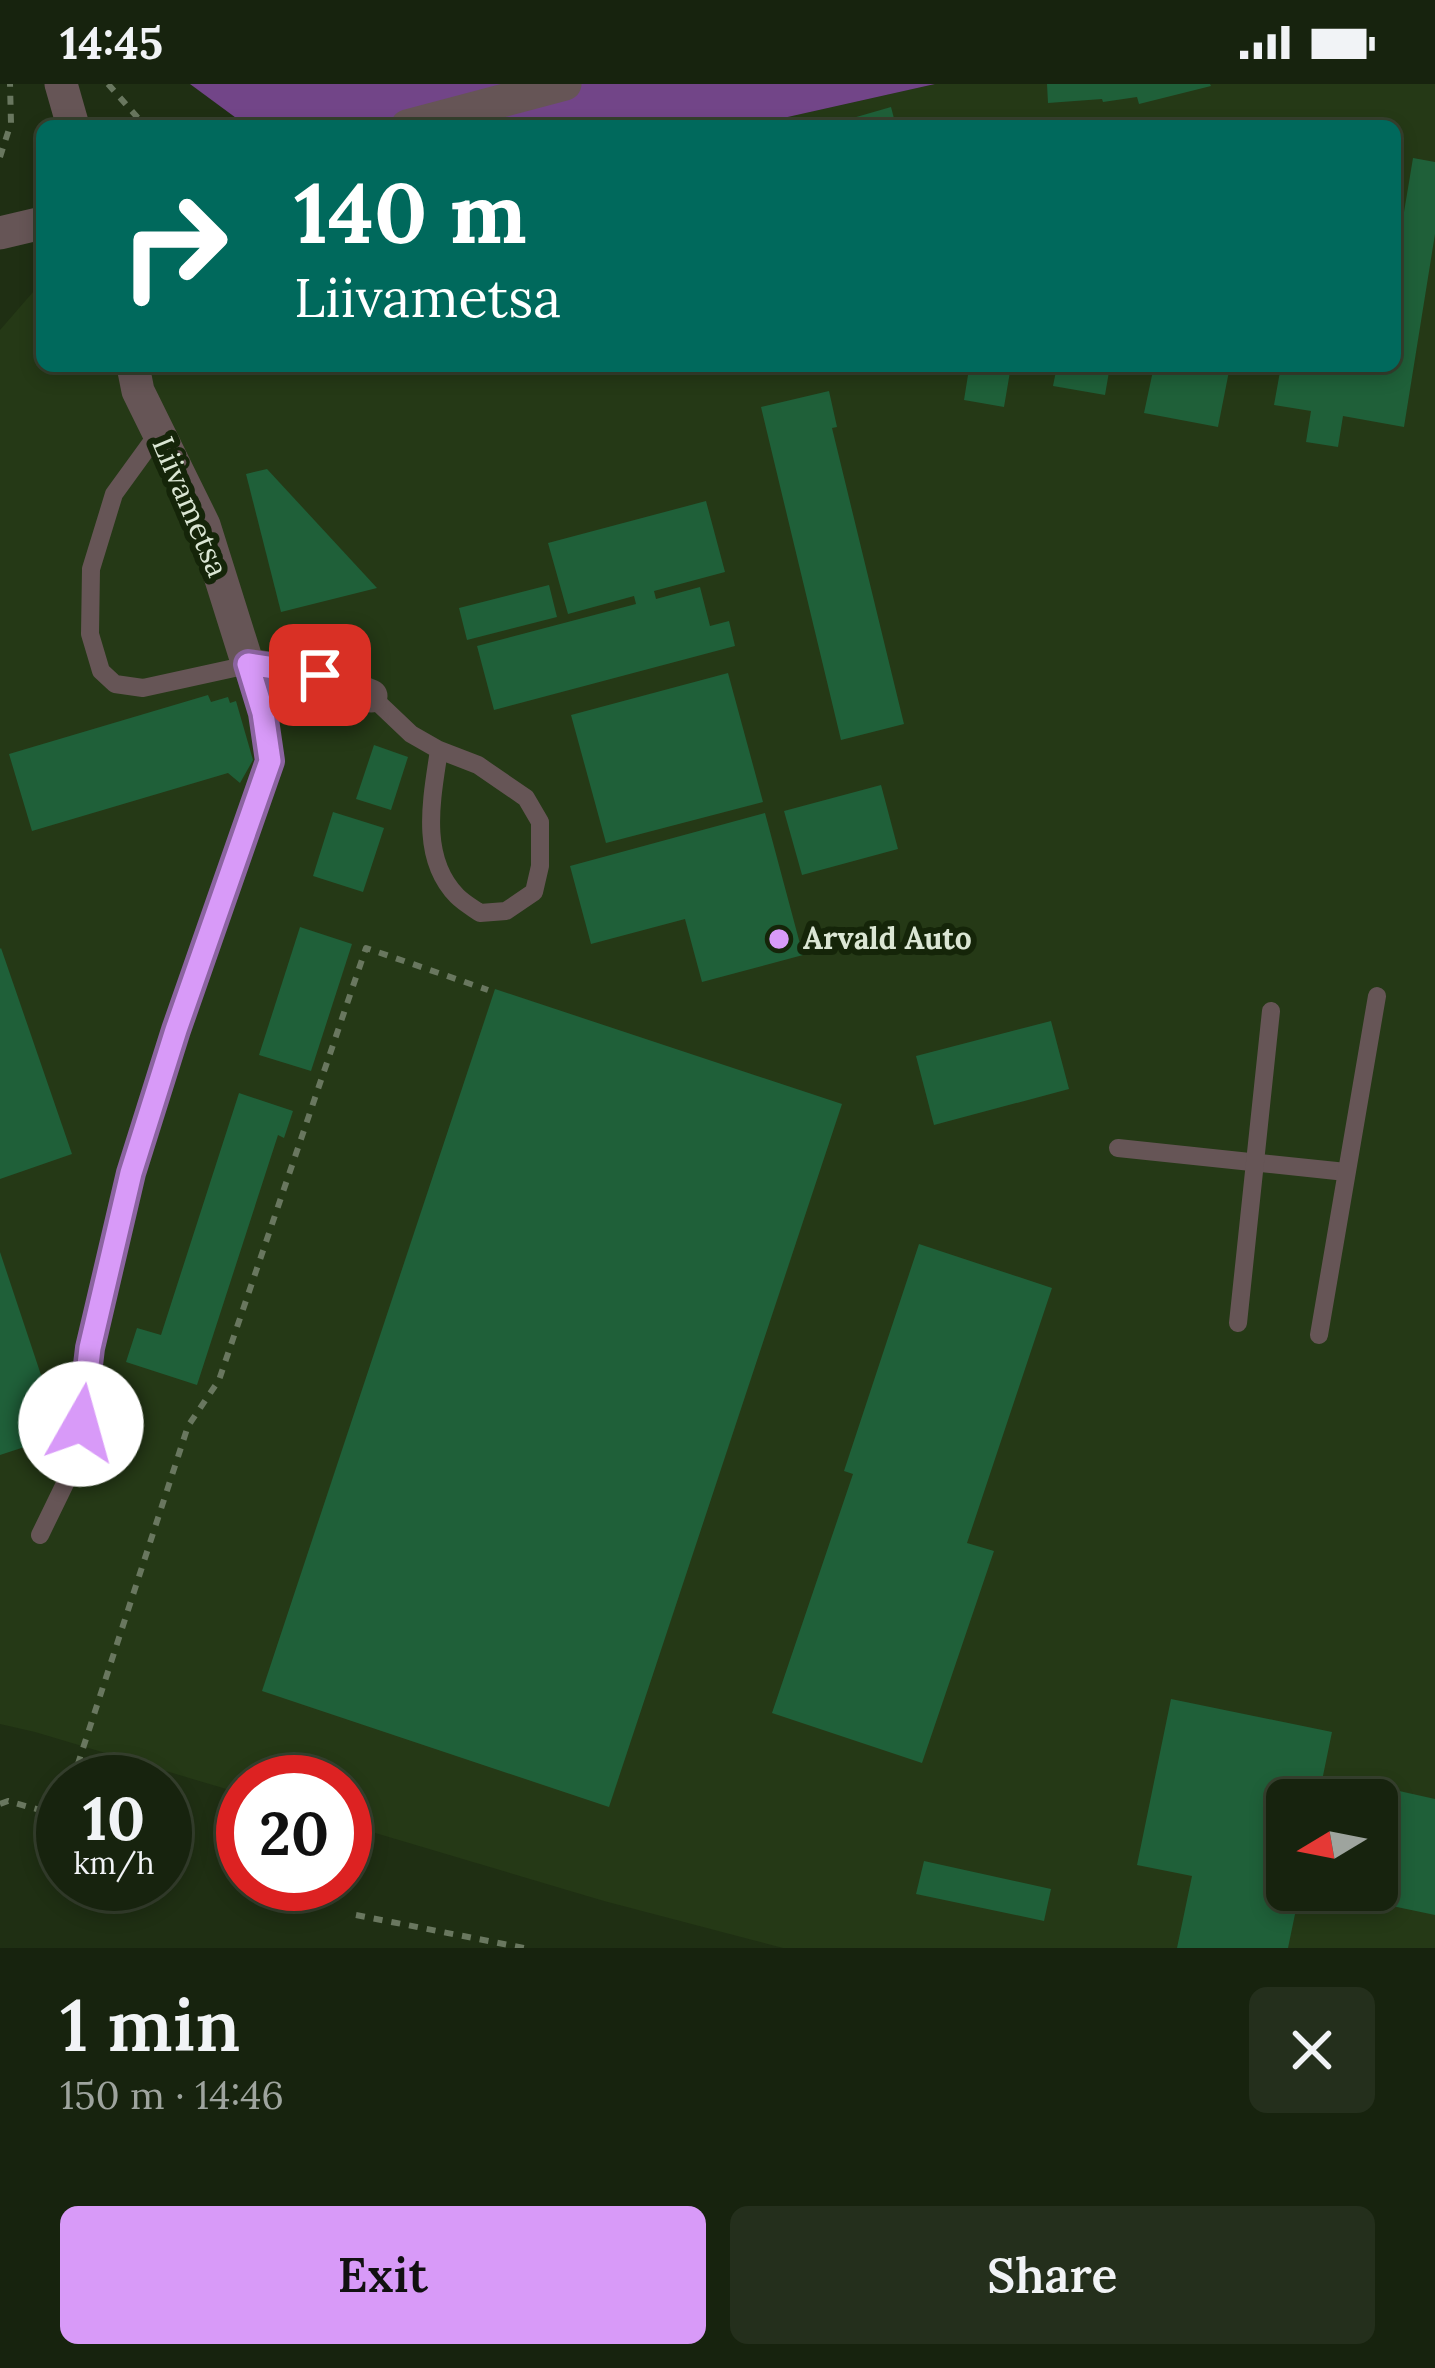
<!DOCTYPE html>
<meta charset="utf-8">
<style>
:root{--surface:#17230e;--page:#242f1c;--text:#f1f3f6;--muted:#9ea49e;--line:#36402e;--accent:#d89af8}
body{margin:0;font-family:Lora,serif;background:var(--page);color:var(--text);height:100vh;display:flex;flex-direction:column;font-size:45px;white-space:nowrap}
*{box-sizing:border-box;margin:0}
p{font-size:39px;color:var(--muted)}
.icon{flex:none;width:66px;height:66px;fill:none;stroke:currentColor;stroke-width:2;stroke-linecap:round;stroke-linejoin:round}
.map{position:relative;height:1864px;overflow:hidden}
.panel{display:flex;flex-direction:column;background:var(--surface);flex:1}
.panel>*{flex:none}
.banner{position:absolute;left:36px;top:36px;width:1365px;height:252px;border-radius:18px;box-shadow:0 6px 18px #0003,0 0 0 3px var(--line);background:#00695c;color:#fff;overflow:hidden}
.needle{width:78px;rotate:260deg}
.buttons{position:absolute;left:1266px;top:1695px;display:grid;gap:24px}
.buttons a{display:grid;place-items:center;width:132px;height:132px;border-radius:18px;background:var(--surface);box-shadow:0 6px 18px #0003,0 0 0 3px var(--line);font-size:60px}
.speed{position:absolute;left:36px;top:1671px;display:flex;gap:24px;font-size:60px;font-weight:700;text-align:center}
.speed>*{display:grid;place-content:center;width:156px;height:156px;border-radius:50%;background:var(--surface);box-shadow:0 6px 18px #0003,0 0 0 3px var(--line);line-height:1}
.speed small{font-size:30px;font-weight:400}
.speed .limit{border:18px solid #d22;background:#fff;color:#111}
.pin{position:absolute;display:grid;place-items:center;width:102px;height:102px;color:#fff;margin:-51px;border-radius:24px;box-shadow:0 6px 18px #0006}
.me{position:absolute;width:132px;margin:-66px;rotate:7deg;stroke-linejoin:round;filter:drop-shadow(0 0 9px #0008)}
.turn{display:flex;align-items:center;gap:42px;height:252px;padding:0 60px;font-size:54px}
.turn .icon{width:156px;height:156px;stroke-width:2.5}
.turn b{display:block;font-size:84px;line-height:102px}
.round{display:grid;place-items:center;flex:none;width:126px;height:126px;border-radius:18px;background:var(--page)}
.summary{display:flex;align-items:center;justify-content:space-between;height:204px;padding:0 60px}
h1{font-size:72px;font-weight:600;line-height:90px}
.action{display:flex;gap:24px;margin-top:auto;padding:24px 60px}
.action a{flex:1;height:138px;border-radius:18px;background:var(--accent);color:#111;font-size:48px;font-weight:600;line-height:138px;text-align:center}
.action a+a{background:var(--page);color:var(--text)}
.status{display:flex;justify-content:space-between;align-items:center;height:84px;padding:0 60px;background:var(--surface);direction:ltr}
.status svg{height:33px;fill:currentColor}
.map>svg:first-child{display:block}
.built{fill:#253916;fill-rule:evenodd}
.forest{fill:#724588}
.building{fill:#1f6039}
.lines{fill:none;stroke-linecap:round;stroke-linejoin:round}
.path{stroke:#69775f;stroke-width:6;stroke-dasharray:9 9;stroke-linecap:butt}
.service{stroke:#665556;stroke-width:18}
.minor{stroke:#665556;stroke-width:33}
.route-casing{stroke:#8c64a1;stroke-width:30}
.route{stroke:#d89af8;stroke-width:21}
.poi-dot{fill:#d89af8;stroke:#152509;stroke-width:4.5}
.labels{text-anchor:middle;stroke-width:12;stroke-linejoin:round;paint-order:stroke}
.street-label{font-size:30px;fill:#dbe6d4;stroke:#152509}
.poi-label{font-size:30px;font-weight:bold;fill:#dbe6d4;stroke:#152509;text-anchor:start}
</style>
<div class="status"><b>14:45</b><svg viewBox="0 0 49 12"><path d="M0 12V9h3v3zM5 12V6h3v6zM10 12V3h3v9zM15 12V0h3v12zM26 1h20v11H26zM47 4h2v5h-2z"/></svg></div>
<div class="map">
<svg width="1435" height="1864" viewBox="0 0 1435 1864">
<rect width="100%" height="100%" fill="#1f2f13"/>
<!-- built -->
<path class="built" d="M 935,0 L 1435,0 L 1435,1864 L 783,1864 L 604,1817 L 345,1740 L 345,1698 L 243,1698 L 243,1710 L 35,1648 L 0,1640 L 0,246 L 33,208 L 42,206 L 42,282 L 1395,282 L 1395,42 L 747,42 ZM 1287,1716 L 1377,1716 L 1377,1806 L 1287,1806 Z"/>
<!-- forest -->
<polygon class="forest" points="190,0 935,0 747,42 247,42"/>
<!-- building -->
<g class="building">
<polygon points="1047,0 1210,0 1211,2 1139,20 1137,13 1103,18 1102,15 1048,19"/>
<polygon points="891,23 896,42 840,42 839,38"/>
<polygon points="1413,74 1435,78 1435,150 1404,343 1343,332 1338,363 1306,358 1311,327 1274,321 1281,282 1395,282 1395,133 1403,134"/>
<polygon points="943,282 1011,282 1004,323 964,316 968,291 942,287"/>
<polygon points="1057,282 1110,282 1105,311 1053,302"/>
<polygon points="1154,282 1230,282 1218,343 1144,329"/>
<polygon points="829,307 837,343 832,344 904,640 841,656 761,323"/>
<polygon points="267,385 377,504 281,528 246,390"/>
<polygon points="706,417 725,488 654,507 656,515 700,503 710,542 729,537 735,562 494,626 477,562 636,520 634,512 568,530 548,459"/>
<polygon points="549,501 557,533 467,556 459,524"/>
<polygon points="728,589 763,718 606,759 571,631"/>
<polygon points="208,611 211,618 228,613 230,619 236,617 253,676 240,699 228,689 32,747 9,670"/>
<polygon points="374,661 408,673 391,726 356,715"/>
<polygon points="881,701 898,765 802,791 784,727"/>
<polygon points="333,728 384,744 363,808 313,792"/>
<polygon points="765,729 803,871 702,898 685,835 591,860 570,782"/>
<polygon points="300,843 352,860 311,987 259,971"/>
<polygon points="1,864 72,1070 0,1095 0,865"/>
<polygon points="495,905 842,1020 609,1723 262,1607"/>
<polygon points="1051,937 1069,1005 934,1041 916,972"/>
<polygon points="239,1009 293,1027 284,1054 278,1051 197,1301 126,1278 137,1244 161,1251"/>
<polygon points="919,1160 1052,1204 967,1459 994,1467 922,1679 772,1629 853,1390 844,1387"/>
<polygon points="0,1168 61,1351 0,1371"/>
<polygon points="1171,1615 1332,1648 1318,1716 1287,1716 1287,1806 1300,1806 1288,1864 1177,1864 1192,1792 1137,1781"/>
<polygon points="1359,1698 1435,1715 1435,1831 1335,1810 1336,1806 1377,1806 1377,1716 1355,1716"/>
<polygon points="924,1777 1051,1805 1044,1837 916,1810"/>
</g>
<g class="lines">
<!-- path -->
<g class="path">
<polyline points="108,0 145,42"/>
<polyline points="0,73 11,39 10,0"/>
<polyline points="72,1698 188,1342 219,1296 366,864 488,906"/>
<polyline points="0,1720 8,1717 61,1732 63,1727"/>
<polyline points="356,1831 524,1864"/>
</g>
<!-- service -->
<g class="service">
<path d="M 371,612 L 411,650 L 439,666 L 478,681 L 526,714 L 540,738 L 540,782 L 534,808 L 506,827 L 480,829 C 473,824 464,819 457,812 C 419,773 432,714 439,666"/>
<polyline points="1118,1064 1346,1088"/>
<polyline points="1238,1239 1271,927"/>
<polyline points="1319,1251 1377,912"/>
<polyline points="40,1451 76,1377 90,1264 131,1089 176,947 270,677 263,629 248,581 143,604 115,600 101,587 90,550 91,485 114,410 159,348"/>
</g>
<!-- minor -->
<g class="minor">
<polyline points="61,0 73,42"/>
<polyline points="407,42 565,0"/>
<polyline points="0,149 42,139"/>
<polyline points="133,282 138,307 204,441 248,581 319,591 371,612"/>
</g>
</g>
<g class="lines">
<!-- route casing -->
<g class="route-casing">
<polyline id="route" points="81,1340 90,1264 131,1089 176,946 270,677 263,629 248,580 320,591"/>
</g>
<!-- route -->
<use href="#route" class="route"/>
</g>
<!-- markers -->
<circle class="poi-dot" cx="779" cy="855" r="12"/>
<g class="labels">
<!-- street labels -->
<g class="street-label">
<text transform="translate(190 423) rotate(67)" y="10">Liivametsa</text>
</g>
<!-- poi labels -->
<g class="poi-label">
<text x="803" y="865">Arvald Auto</text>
</g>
</g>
</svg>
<div class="buttons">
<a><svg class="needle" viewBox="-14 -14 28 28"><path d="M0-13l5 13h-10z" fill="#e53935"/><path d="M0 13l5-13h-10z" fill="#9ea49e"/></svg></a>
</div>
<div class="speed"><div>10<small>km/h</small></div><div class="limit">20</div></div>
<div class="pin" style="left:320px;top:591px;background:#d93025"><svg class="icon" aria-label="arrive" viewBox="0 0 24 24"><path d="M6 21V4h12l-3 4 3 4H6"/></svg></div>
<svg class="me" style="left:81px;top:1340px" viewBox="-20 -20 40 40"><circle r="19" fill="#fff"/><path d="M0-13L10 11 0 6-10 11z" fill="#d89af8"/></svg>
<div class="banner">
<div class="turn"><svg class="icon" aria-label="right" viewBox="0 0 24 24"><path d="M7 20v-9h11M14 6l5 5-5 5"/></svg><div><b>140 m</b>Liivametsa</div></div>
</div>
</div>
<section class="panel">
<div class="summary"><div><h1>1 min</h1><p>150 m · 14:46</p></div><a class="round"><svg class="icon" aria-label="close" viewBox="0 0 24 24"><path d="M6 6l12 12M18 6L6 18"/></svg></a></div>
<div class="action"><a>Exit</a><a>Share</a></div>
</section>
